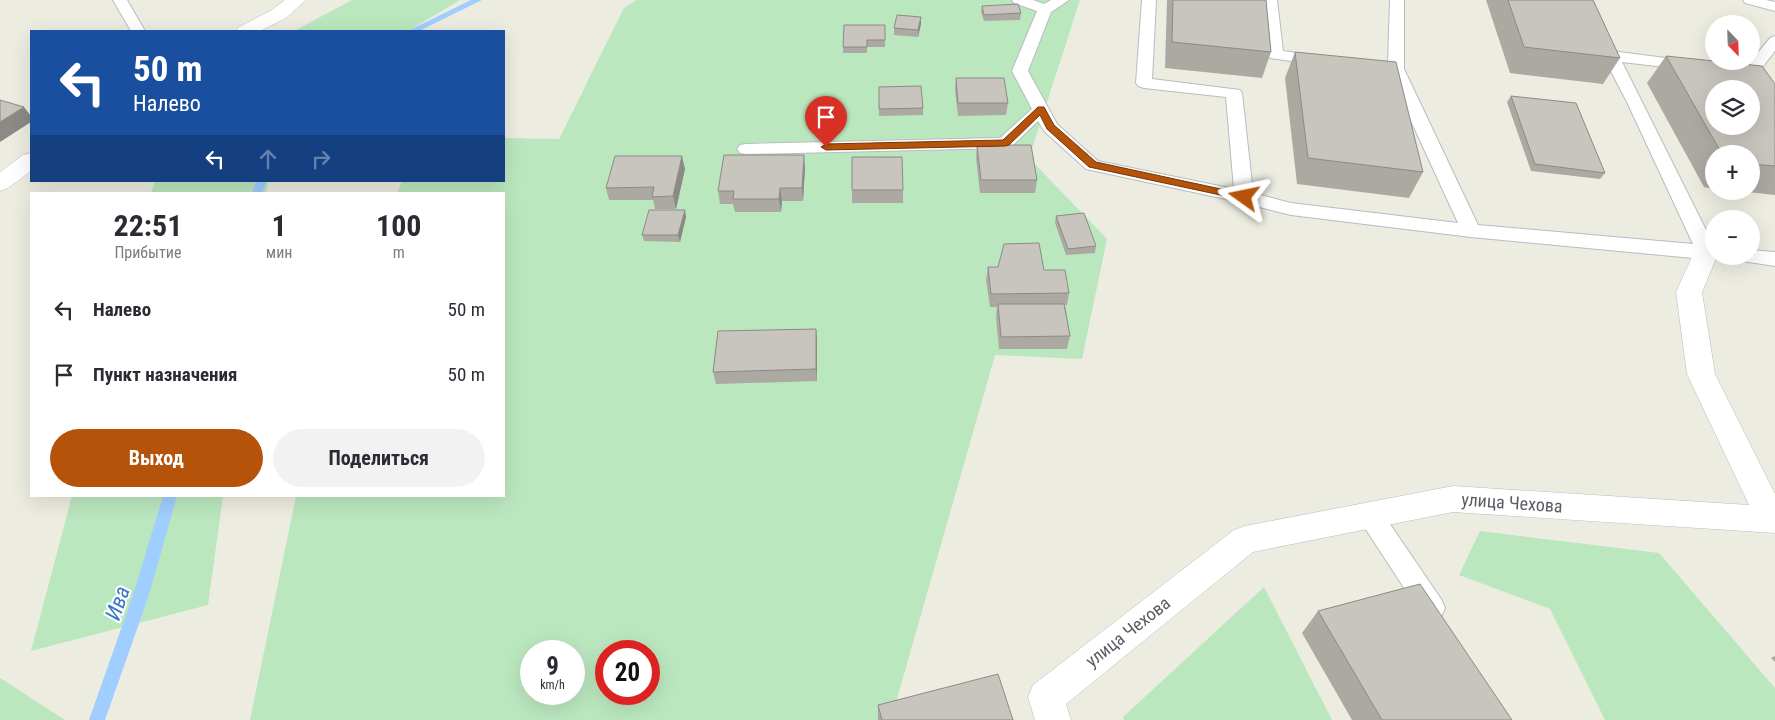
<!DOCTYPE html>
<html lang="ru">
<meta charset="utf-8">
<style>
:root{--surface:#fff;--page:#f2f2f3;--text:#2b2b33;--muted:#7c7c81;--accent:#b45309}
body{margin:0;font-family:"Roboto Condensed",sans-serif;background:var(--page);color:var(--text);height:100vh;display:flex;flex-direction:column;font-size:19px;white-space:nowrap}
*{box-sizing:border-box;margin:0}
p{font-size:16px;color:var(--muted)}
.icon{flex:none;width:28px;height:28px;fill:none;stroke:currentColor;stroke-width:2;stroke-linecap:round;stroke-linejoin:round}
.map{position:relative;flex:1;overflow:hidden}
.panel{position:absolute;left:30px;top:192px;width:475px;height:305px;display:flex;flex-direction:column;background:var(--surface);border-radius:0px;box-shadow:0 5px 20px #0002}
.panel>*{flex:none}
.hud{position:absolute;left:30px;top:30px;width:475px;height:152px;border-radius:0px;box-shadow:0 5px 20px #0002;background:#1a4fa0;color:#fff;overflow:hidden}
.needle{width:32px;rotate:157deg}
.controls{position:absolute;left:1705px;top:15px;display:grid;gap:10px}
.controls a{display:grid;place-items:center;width:55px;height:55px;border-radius:50%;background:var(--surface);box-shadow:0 5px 20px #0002;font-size:25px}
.speed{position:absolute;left:520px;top:640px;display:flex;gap:10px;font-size:25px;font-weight:700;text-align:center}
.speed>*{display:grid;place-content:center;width:65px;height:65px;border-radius:50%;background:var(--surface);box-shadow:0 5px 20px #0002;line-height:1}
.speed small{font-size:12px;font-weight:400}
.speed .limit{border:8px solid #d22;background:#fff;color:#111}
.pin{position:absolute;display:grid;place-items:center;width:42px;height:42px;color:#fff;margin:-51px -21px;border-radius:50% 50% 50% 0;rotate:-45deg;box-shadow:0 0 5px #0007}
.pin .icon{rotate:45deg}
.me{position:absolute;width:55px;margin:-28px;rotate:282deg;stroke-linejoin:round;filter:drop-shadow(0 0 4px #0008)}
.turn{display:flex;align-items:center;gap:18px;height:105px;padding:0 20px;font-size:22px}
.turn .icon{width:65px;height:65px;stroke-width:2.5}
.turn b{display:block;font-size:35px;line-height:42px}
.lanes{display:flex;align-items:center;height:48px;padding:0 20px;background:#0003;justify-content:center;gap:25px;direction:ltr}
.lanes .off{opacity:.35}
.eta{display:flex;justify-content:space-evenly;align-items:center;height:85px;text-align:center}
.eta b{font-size:30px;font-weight:700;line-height:35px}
.cta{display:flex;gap:10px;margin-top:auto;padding:10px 20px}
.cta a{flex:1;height:58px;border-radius:30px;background:var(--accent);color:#fff;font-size:20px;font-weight:700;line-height:58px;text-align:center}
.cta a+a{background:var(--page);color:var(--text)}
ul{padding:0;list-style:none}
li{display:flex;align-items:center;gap:15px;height:65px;padding:0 20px}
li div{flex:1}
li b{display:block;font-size:19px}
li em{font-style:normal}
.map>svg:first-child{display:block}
.green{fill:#bbe7bf;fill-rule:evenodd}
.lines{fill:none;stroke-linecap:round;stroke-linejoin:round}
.stream{fill:#9fceff;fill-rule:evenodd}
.service-casing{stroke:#b9bbc1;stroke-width:2}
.minor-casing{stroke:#b9bbc1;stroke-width:1}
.service{fill:#fff;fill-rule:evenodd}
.minor{fill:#fff;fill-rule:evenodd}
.wall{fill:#aca9a3}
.shaded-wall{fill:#8c8a85}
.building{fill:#c8c5be;stroke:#8c8a85;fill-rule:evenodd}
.route{fill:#b45309;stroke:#753606}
.labels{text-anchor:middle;stroke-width:4;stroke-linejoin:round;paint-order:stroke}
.street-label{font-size:18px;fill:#595d63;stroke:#fff}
.near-water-label{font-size:22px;font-style:italic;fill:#3c76c8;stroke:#fff}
</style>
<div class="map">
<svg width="1775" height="720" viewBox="0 0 1775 720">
<rect width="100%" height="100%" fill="#edece1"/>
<!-- green -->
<g class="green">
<polygon points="352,0 460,0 408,31 294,31"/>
<path d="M 637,0 L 1080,0 L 1029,158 L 1107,239 L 1082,359 L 995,355 L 891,720 L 250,720 L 296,496 L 504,496 L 504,194 L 397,194 L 402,181 L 504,181 L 504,138 L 559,139 L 624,8 ZM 531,651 L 574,651 L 574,694 L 531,694 ZM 606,651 L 649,651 L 649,694 L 606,694 Z"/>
<polygon points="155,181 268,181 266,194 151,194"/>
<polygon points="72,496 223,496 208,605 31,651"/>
<polygon points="1480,531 1659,553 1775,688 1775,720 1605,720 1550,609 1459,575"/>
<polygon points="1264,587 1332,720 1124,720 1123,717"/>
<polygon points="0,678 65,720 0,720"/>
</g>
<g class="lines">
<!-- stream -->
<g class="stream">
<polygon points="471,0 482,0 419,31 408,31"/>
<polygon points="256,181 266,181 262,194 252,194"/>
<polygon points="163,496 177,496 149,595 105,720 89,720 133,595"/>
</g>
<!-- service casing -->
<g class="service-casing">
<g id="service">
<polygon points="113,0 127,0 145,31 131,31"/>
<polygon points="1012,0 1033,0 1044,4 1051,0 1069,0 1051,12 1028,71 1057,124 1098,161 1234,189 1226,97 1144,88 1138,86 1136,83 1142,0 1156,0 1152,79 1240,90 1242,93 1253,193 1291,203 1458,223 1389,73 1379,71 1377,68 1379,65 1388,64 1390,0 1404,0 1404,69 1478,225 1693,244 1627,102 1603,56 1605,53 1611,51 1697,62 1699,65 1697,68 1691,70 1622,62 1714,246 1714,256 1722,256 1714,260 1471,237 1291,215 1244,203 1086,169 1044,131 1038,121 1011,147 1005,148 746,154 740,153 737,149 740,145 746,144 1000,138 1032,109 1012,71 1037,11 1014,3"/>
<polygon points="1263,0 1277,0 1283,51 1326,57 1328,60 1326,63 1320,65 1270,58 1268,55"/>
<polygon points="1743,0 1766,0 1775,2 1775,11 1745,3"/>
<polygon points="1775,36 1775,51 1757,74 1751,76 1723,72 1721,69 1723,66 1747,66 1770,38"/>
<polygon points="1751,250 1775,252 1775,266 1742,261 1739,256 1751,256"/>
<polygon points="1370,505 1379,508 1441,599 1445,608 1441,617 1432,620 1423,617 1361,522 1358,515 1361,508"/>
</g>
</g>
<!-- minor casing -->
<g class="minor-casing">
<g id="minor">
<polygon points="285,0 306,0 286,18 260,31 236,31 239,27 272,10"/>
<polygon points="31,153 31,171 8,188 0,191 0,172 23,155"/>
<polygon points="1706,243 1714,246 1714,256 1717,256 1702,292 1715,374 1775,494 1775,533 1453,512 1253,552 1066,704 1071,720 1035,720 1028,697 1033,685 1234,530 1245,526 1453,486 1749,505 1687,374 1676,292 1697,246"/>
</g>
</g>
<!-- service -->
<use href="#service" class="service"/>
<!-- minor -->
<use href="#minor" class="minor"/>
</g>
<!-- wall -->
<g class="wall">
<polygon points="1167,0 1266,0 1271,52 1262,78 1165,68"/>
<polygon points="1486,0 1593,0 1620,58 1603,84 1510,73"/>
<polygon points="982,6 1021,13 1020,20 984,21 981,12"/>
<polygon points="921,17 921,24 918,37 894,35 894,28"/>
<polygon points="885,25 885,47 867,47 867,53 843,53 843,47"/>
<polygon points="1295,52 1423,172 1409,198 1297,184 1285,78"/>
<polygon points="1666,56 1775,84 1775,195 1738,191 1751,191 1751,154 1714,154 1714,189 1704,187 1647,83"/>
<polygon points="956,78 1008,103 1006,115 958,116 955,91"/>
<polygon points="879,87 923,108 923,115 879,116"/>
<polygon points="1511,96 1605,173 1600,179 1531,171 1507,102"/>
<polygon points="977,145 1037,180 1035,193 980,193 976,158"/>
<polygon points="805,168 803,201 782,201 781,212 735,212 733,204 720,204 718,191"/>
<polygon points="685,169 676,209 655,209 653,200 609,200 606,188"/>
<rect x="852" y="190" width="51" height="13"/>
<polygon points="1056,216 1096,246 1095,253 1066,255 1055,223"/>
<polygon points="686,217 680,242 644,241 642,235"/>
<polygon points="988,267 998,267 1044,270 1069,293 1067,305 1065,305 1070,336 1067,349 999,349 996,317 997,307 990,307 986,280"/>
<polygon points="816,329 817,341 817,381 716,384 713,372"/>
<polygon points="1318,611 1512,720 1352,720 1302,633"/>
<polygon points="1775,656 1775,662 1771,658"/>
<polygon points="878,705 1013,720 878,720"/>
</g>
<!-- shaded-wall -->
<g class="shaded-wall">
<polygon points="921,17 921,24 918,37 918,30"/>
<polygon points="24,107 31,116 31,122 0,142 0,122"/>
<polygon points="804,155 805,168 803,201 802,188"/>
<polygon points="682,156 685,169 676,209 673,196"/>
<polygon points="780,188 782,201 781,212 779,199"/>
<polygon points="685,210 686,217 680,242 678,235"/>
<polygon points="816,329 817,341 817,381 816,369"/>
</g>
<!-- building -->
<g class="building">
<polygon points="1173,0 1266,0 1271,52 1172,42"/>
<polygon points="1508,0 1593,0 1620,58 1524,47"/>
<polygon points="1018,4 1021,13 984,15 982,6"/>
<polygon points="897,15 921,17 918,30 894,28"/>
<polygon points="844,25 885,25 885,40 867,40 867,47 843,47"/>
<polygon points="1295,52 1396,62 1423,172 1308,158"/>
<path d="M 1666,56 L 1762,66 L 1775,84 L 1775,166 L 1751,164 L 1751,154 L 1722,154 ZM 1714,89 L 1751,89 L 1751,126 L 1714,126 Z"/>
<polygon points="956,78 1004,78 1008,103 958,103"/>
<polygon points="921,86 923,108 879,109 879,87"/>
<polygon points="1511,96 1576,103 1605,173 1535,164"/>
<polygon points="0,100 24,107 0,122"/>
<polygon points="977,145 1031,145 1037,180 981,180"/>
<polygon points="724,155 804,155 802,188 780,188 779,199 733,199 734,191 718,191"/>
<polygon points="615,156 682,156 673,196 652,197 654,187 606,188"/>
<polygon points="852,157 902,157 903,190 852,190"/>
<polygon points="649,210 685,210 678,235 642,235"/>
<polygon points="1084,213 1096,246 1068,249 1056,216"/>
<polygon points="1039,243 1044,270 1065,270 1069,293 991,294 988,267 998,267 1004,244"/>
<polygon points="998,304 1064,304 1070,336 1001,337"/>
<polygon points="816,329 816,369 713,372 718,331"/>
<polygon points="1420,584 1512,720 1382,720 1318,611"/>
<polygon points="998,674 1013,720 882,720 878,705"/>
</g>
<!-- route -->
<polygon class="route" points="1038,107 1044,107 1054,125 1096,162 1244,194 1249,197 1244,200 1089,167 1047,129 1040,115 1009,145 1005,146 826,150 821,147 826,144 1003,140"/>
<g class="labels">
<!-- street labels -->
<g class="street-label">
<text transform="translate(1512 503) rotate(4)" y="6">улица Чехова</text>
<text transform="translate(1128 632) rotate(-38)" y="6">улица Чехова</text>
</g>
<!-- near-water labels -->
<g class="near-water-label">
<text transform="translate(117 603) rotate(-71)" y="8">Ива</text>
</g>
</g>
</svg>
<div class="controls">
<a><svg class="needle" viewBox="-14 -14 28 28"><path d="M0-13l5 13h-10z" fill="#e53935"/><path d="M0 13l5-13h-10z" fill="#7c7c81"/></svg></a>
<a><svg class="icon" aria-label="layers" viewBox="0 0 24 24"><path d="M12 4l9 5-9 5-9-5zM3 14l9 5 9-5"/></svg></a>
<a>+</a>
<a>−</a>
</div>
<div class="speed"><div>9<small>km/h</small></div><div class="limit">20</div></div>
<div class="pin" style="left:826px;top:147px;background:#d93025"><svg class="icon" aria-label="arrive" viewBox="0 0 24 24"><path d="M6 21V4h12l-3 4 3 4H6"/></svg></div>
<svg class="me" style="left:1244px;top:197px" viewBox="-20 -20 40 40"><path d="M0-17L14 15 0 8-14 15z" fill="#b45309" stroke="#fff" stroke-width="4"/></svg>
<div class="hud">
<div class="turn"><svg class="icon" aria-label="left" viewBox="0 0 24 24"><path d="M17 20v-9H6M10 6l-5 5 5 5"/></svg><div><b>50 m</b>Налево</div></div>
<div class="lanes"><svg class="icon" aria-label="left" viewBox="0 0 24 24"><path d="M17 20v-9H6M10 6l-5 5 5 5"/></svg><svg class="icon off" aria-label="ahead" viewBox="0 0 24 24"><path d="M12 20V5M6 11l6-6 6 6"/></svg><svg class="icon off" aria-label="right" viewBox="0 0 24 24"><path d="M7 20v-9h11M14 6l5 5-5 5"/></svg></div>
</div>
<section class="panel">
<div class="eta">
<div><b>22:51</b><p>Прибытие</p></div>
<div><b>1</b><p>мин</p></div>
<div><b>100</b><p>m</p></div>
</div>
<ul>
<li><svg class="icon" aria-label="left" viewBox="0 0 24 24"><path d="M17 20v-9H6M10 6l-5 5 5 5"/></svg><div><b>Налево</b></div><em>50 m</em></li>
<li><svg class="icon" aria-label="arrive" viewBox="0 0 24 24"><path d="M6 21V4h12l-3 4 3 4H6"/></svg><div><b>Пункт назначения</b></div><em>50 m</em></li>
</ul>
<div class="cta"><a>Выход</a><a>Поделиться</a></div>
</section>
</div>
